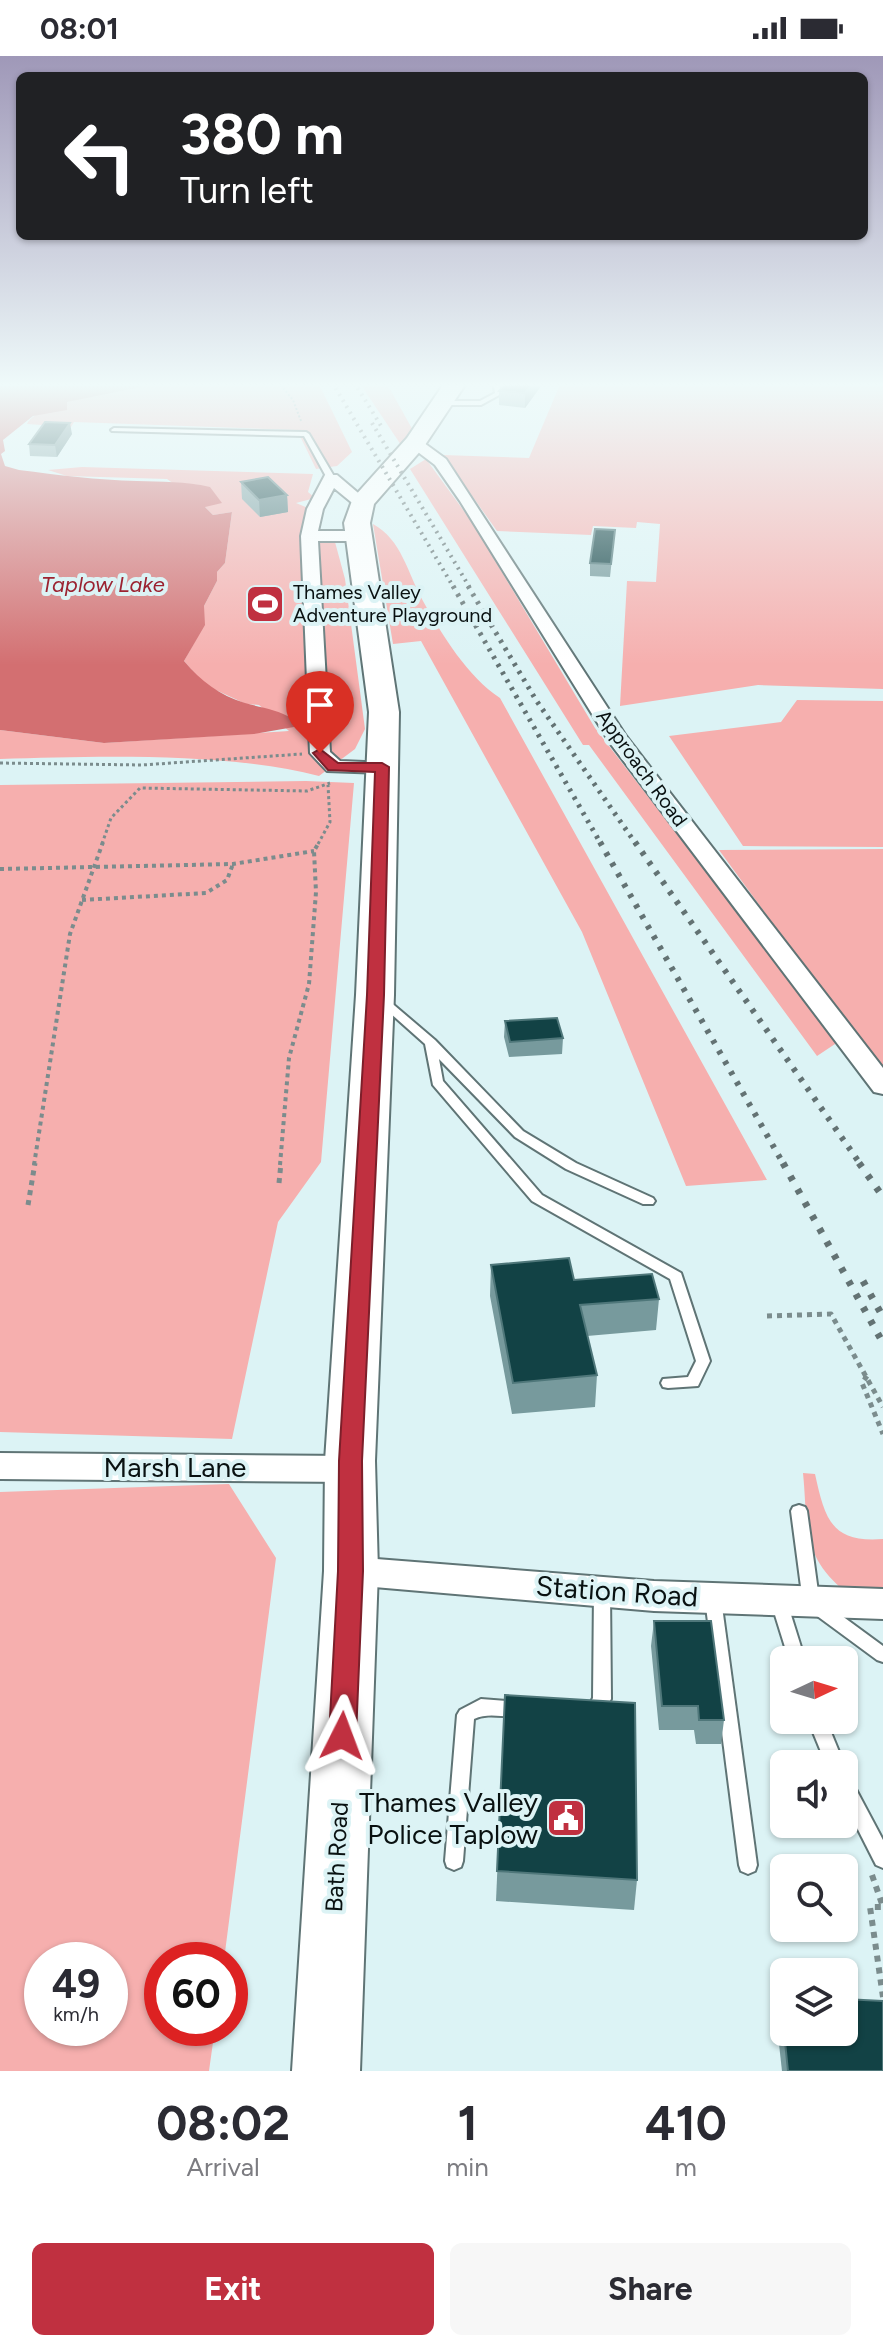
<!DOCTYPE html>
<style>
:root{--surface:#fff;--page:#f7f7f7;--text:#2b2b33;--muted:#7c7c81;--accent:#c03040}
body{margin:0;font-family:Figtree,sans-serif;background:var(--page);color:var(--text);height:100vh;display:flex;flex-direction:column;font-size:30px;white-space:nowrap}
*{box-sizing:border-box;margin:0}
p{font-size:26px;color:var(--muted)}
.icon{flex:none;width:44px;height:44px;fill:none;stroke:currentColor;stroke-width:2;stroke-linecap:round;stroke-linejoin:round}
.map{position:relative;height:2015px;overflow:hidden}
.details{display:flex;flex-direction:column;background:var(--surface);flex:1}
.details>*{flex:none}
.banner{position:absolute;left:16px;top:16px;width:852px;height:168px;border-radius:12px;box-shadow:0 2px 6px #0004;background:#202124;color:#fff;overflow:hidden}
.needle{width:52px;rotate:86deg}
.controls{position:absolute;left:770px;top:1590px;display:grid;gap:16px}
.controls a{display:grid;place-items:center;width:88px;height:88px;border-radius:12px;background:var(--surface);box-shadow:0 2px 6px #0004;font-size:40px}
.speed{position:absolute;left:24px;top:1886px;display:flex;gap:16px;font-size:40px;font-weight:700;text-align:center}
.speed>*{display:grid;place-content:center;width:104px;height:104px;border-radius:50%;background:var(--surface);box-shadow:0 2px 6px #0004;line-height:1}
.speed small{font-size:20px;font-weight:400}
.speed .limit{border:12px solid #d22;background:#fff;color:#111}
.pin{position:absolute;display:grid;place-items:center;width:68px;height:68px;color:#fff;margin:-82px -34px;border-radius:50% 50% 50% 0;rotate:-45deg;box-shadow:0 0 8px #0007}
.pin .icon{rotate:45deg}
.me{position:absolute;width:88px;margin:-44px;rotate:3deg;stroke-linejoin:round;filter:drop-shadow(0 0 6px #0008)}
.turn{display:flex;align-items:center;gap:28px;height:168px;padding:0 32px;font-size:36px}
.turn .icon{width:104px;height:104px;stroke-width:2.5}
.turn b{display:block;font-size:56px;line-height:68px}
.eta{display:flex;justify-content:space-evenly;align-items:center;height:136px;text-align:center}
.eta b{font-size:48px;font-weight:700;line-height:56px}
.action{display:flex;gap:16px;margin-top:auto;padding:16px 32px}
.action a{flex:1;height:92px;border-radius:12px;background:var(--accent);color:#fff;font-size:32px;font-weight:700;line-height:92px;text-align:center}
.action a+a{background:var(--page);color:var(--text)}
.status{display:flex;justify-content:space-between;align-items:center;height:56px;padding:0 40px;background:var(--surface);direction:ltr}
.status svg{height:22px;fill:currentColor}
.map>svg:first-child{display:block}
.green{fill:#f6afae;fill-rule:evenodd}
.water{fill:#d36f71}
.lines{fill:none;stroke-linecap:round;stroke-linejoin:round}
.lane-casing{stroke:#5f7475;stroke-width:4}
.street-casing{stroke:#5f7475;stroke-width:4}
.primary-casing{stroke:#5f7475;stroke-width:4}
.path-far4{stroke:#7b8c8d;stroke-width:2;stroke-dasharray:2 2;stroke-linecap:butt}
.path-far3{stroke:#7b8c8d;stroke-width:3;stroke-dasharray:3 3;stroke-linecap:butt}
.path-far2{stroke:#7b8c8d;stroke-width:4;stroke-dasharray:4 4;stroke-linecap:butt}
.path-far1{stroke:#7b8c8d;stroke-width:5;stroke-dasharray:5 5;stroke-linecap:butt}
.path{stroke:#7b8c8d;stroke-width:6;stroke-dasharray:6 6;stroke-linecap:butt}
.lane{fill:#fff;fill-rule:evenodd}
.street{fill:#fff;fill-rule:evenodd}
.primary{fill:#fff;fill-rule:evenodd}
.rail-far3{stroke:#637273;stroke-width:4;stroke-dasharray:2 5;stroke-linecap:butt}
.rail-far2{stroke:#637273;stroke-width:5;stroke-dasharray:3 6;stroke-linecap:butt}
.rail-far1{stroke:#637273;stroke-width:6;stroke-dasharray:4 8;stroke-linecap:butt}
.rail{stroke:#637273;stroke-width:7;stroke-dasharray:5 10;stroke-linecap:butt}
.wall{fill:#779a9d}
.shaded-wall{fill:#4f777a}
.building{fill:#124245;stroke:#4f777a;stroke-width:2}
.route{fill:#c03040;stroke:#7d1f2a;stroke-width:2}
.labels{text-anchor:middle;stroke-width:8;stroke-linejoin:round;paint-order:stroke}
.far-poi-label{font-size:20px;fill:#091111;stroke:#dcf3f5;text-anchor:start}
.far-street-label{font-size:20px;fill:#091111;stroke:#dcf3f5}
.far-water-label{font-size:22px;font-style:italic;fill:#9b2331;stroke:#dcf3f5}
.street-label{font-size:24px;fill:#091111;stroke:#dcf3f5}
.near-street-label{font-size:28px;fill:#091111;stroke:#dcf3f5}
.near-poi-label{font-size:28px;fill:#091111;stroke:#dcf3f5;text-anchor:end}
</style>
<div class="status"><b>08:01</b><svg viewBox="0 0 49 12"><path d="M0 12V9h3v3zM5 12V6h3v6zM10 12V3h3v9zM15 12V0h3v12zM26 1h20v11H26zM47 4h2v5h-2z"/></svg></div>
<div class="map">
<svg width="883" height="2015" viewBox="0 0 883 2015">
<rect width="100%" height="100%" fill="#dcf3f5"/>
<!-- green -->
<g class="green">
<path d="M 146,326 L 318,326 L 352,396 L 337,410 L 316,413 L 297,374 L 74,366 L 71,371 L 27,368 C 37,347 115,335 139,331 Z"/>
<polygon points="359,326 386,326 415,378 401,389"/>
<polygon points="561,326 883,326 883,633 758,629 620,650 627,525 656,526 660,468 637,466 636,472 593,470 591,479 497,475 443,399 529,402"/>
<polygon points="426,403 472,466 595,672 838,986 817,1000 589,689 583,689 410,413"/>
<path d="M 82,411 L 313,418 L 308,436 L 315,442 L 296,447 L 308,452 L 301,474 L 303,486 L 335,486 L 345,523 L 365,673 L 355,693 L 319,720 C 224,696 99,700 0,703 L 0,674 L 104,687 L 289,675 L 259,649 L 246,648 L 205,629 L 184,605 L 204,569 L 204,550 L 217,525 L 217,516 L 225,507 L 232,456 L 213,459 L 204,450 L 200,429 L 174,428 L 167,423 L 67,420 L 48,414 Z"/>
<path d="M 373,468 C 402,484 407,516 423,545 C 442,579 468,621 500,642 L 767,1124 L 686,1130 L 582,876 L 421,585 L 393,588 Z"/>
<polygon points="797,644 883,645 883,791 743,790 669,680 781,666"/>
<polygon points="306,725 354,727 321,1106 278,1166 232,1383 0,1376 0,729"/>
<polygon points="883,793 883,1018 719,794"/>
<path d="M 803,1417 L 815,1418 C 825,1463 831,1487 883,1483 L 883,1534 L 841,1532 C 801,1497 808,1466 803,1417 Z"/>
<path d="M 229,1428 L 276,1502 L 224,1904 L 162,1904 L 162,1972 L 215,1972 L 209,2015 L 0,2015 L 0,1436 ZM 42,1904 L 110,1904 L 110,1972 L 42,1972 Z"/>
</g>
<!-- water -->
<path class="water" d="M 0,326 L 146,326 L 140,331 L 67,346 L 67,354 L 33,360 L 3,384 L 5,395 L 1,398 L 5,410 L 19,414 C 58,419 97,424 137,425 C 162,426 185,425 210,431 L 222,447 L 205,451 L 213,459 L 232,456 L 225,507 L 217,516 L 217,525 L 204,550 L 205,569 L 184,605 C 201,625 219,639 245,647 C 262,652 277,653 293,663 L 294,671 L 254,678 L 104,687 L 0,674 Z"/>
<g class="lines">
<!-- lane casing -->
<g class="lane-casing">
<g id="lane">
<polygon points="493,326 499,326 501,338 481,349 443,349 440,347 443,345 480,345 495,337"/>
<polygon points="114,372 306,376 309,378 335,422 328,424 304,380 112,375 111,374"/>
<polygon points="384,943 388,944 435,984 523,1075 576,1107 653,1142 655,1145 653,1148 643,1148 566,1113 515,1081 439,1003 443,1025 542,1139 681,1217 710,1305 698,1330 668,1332 663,1331 661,1327 663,1323 688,1321 696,1305 670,1223 532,1145 433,1029 425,988 380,948 378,946 380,944"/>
<polygon points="799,1449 805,1451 807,1455 819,1543 883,1590 883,1606 877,1604 805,1551 803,1546 791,1455 793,1451"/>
<polygon points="602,1528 608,1530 610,1535 611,1643 600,1662 594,1665 588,1662 585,1657 593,1642 594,1535 596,1530"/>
<polygon points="713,1536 719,1538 721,1543 757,1809 755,1815 748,1818 741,1815 739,1809 705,1543 707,1538"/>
<polygon points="779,1539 785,1541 787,1546 805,1604 789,1604 771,1546 773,1541"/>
<path d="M 481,1643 L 520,1646 L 526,1649 L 529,1654 L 526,1659 C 509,1664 491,1655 474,1663 L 463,1805 L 461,1811 L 454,1814 L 447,1811 L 445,1805 L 457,1659 L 460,1654 Z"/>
<polygon points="808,1664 826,1664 844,1708 826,1708"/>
<polygon points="844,1720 850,1722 883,1784 883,1812 876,1809 844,1746"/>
</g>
</g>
<!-- street casing -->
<g class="street-casing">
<g id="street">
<polygon points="410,384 420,384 446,403 626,680 883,1012 883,1038 874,1036 610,687 460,445 435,409 410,390"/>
<polygon points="325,419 337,419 370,447 356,450 334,432 323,453 318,475 358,475 366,480 358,485 318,485 330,696 340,705 389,707 392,711 389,715 382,717 327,715 310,697 301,480 307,453"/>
<polygon points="0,1397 350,1400 362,1404 367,1413 362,1422 350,1426 0,1423"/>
<polygon points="351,1501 654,1525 883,1533 883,1563 654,1555 351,1529 339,1525 334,1515 339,1505"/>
</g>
</g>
<!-- primary casing -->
<g class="primary-casing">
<polygon id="primary" points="445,326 467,326 423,392 374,448 370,467 399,656 394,939 375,1405 378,1515 360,2015 292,2015 324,1515 325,1405 356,939 369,656 344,467 353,442 407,382"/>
</g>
<!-- path-far4 -->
<polyline class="path-far4" points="278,326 293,344 301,365"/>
<!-- path-far3 -->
<g class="path-far3">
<polyline points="0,707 142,709 302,698"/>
<polyline points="102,788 111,762 140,732 307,735 330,727"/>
<polyline points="318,788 330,766 328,729"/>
</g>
<!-- path-far2 -->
<g class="path-far2">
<polyline points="0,813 233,808 314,795"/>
<polyline points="82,844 206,837 227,824 233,808"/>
<polyline points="34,1109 70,878 103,786"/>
<polyline points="280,1109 289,1002 309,928 316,836 314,795 319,786"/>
</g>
<!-- path-far1 -->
<g class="path-far1">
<polyline points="279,1127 281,1107"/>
<polyline points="28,1149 35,1107"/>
<polyline points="767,1260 831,1258 883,1351"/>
<polyline points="867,1320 862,1327 883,1378"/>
</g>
<!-- path -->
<g class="path">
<polyline points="779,1610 784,1627"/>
<polyline points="872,1819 883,1851 870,1851 883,1941"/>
</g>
<!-- lane -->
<use href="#lane" class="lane"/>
<!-- street -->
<use href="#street" class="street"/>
<!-- primary -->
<use href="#primary" class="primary"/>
<!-- rail-far3 -->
<g class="rail-far3">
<polyline points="332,326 454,532"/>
<polyline points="354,326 383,373"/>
<polyline points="372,367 470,532"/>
</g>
<!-- rail-far2 -->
<g class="rail-far2">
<polyline points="453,530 601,788"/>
<polyline points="468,530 536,644 636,788"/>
</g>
<!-- rail-far1 -->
<g class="rail-far1">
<polyline points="600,786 784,1109"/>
<polyline points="635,786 861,1109"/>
</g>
<!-- rail -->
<g class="rail">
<polyline points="783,1107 883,1287"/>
<polyline points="859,1107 883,1141"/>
<polyline points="863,1225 883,1261"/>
</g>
</g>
<!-- wall -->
<g class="wall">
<polygon points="506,326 544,326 525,352 499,349 499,335"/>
<polygon points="72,378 57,401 30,400 29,388"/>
<polygon points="241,426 287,439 288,456 260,461 242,443"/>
<polygon points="615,474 610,521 590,520 590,507"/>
<polygon points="505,965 563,982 562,998 509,1001 504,981"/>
<polygon points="491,1209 574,1224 659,1243 656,1274 587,1280 597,1319 595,1351 512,1358 490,1240"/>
<polygon points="654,1565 724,1664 721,1688 696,1688 694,1674 659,1674 651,1590"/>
<polygon points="505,1639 637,1824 634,1854 496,1845"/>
<polygon points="780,1941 883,2015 782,2015 776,1961"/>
</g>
<!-- shaded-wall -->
<g class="shaded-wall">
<polygon points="399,326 429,326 399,329"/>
<polygon points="534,326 544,326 525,352 525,337"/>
<polygon points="70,367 72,378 57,401 55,389"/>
<polygon points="287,439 288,456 260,461 259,444"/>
</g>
<!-- building -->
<g class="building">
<polygon points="506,326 534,326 525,337 499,335"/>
<polygon points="45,366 70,367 55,389 29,388"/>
<polygon points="268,421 287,439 259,444 241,426"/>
<polygon points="595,473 615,474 611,508 590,507"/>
<polygon points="557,962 563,982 510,986 505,965"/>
<polygon points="569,1202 574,1224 652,1218 659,1243 580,1249 597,1319 513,1327 491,1209"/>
<polygon points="654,1565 711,1565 724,1664 699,1664 698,1650 662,1650"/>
<polygon points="505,1639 635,1647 637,1824 497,1815"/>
<polygon points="780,1941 784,1941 784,1976"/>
<polygon points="844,1943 883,1945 883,2015 788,2015 784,1976 844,1976"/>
</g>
<!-- sky -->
<linearGradient id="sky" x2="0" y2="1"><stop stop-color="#9f98b8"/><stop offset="0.54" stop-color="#effafa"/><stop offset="1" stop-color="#effafa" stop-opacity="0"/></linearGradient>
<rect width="883" height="609" fill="url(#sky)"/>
<!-- route -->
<polygon class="route" points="320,693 338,707 382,707 389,711 384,939 362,1405 363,1515 356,1680 352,1688 342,1691 333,1688 329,1680 338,1515 339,1405 367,939 375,716 328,714 313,697"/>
<!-- icons -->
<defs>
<g id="stadium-square" transform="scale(2)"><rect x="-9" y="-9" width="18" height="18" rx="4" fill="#c03040" stroke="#dcf3f5"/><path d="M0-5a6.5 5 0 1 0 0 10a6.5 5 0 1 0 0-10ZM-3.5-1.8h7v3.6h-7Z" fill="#fff"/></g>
<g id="civic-square" transform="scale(2)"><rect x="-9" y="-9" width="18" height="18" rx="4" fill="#c03040" stroke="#dcf3f5"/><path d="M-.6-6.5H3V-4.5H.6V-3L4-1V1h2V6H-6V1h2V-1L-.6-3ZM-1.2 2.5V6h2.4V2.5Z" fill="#fff"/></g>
</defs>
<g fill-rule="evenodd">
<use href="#stadium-square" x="265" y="548"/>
<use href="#civic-square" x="566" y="1762"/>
</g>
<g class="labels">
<!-- far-poi labels -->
<g class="far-poi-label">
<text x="293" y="543">Thames Valley<tspan x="293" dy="23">Adventure Playground</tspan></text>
</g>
<!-- far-street labels -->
<g class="far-street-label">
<text transform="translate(642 712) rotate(54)" y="7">Approach Road</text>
</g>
<!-- far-water labels -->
<g class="far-water-label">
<text x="103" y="536">Taplow Lake</text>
</g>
<!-- street labels -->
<g class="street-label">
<text transform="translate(337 1801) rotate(-87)" y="8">Bath Road</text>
</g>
<!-- near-street labels -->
<g class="near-street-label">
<text x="175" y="1421">Marsh Lane</text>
<text transform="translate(617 1535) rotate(4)" y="10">Station Road</text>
</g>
<!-- near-poi labels -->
<g class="near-poi-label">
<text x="538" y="1756">Thames Valley<tspan x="538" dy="32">Police Taplow</tspan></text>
</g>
</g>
</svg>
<div class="controls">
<a><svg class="needle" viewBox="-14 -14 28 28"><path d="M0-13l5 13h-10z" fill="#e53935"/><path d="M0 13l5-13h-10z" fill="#7c7c81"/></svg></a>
<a><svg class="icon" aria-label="sound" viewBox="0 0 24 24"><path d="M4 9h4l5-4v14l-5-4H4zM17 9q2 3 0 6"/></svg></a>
<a><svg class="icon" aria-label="search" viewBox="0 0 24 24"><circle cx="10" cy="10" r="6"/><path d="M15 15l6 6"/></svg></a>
<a><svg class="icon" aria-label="layers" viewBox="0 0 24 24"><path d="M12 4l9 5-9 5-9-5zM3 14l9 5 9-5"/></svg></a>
</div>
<div class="speed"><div>49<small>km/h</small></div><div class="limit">60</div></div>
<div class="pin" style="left:320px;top:697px;background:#d93025"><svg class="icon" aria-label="arrive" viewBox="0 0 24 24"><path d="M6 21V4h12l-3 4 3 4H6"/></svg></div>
<svg class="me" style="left:342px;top:1680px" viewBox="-20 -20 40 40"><path d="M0-17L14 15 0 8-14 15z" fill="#c03040" stroke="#fff" stroke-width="4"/></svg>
<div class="banner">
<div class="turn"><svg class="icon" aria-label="left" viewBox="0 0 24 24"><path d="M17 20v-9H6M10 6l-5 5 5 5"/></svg><div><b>380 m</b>Turn left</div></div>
</div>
</div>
<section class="details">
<div class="eta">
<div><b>08:02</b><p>Arrival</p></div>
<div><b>1</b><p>min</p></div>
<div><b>410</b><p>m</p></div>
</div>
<div class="action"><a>Exit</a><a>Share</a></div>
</section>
